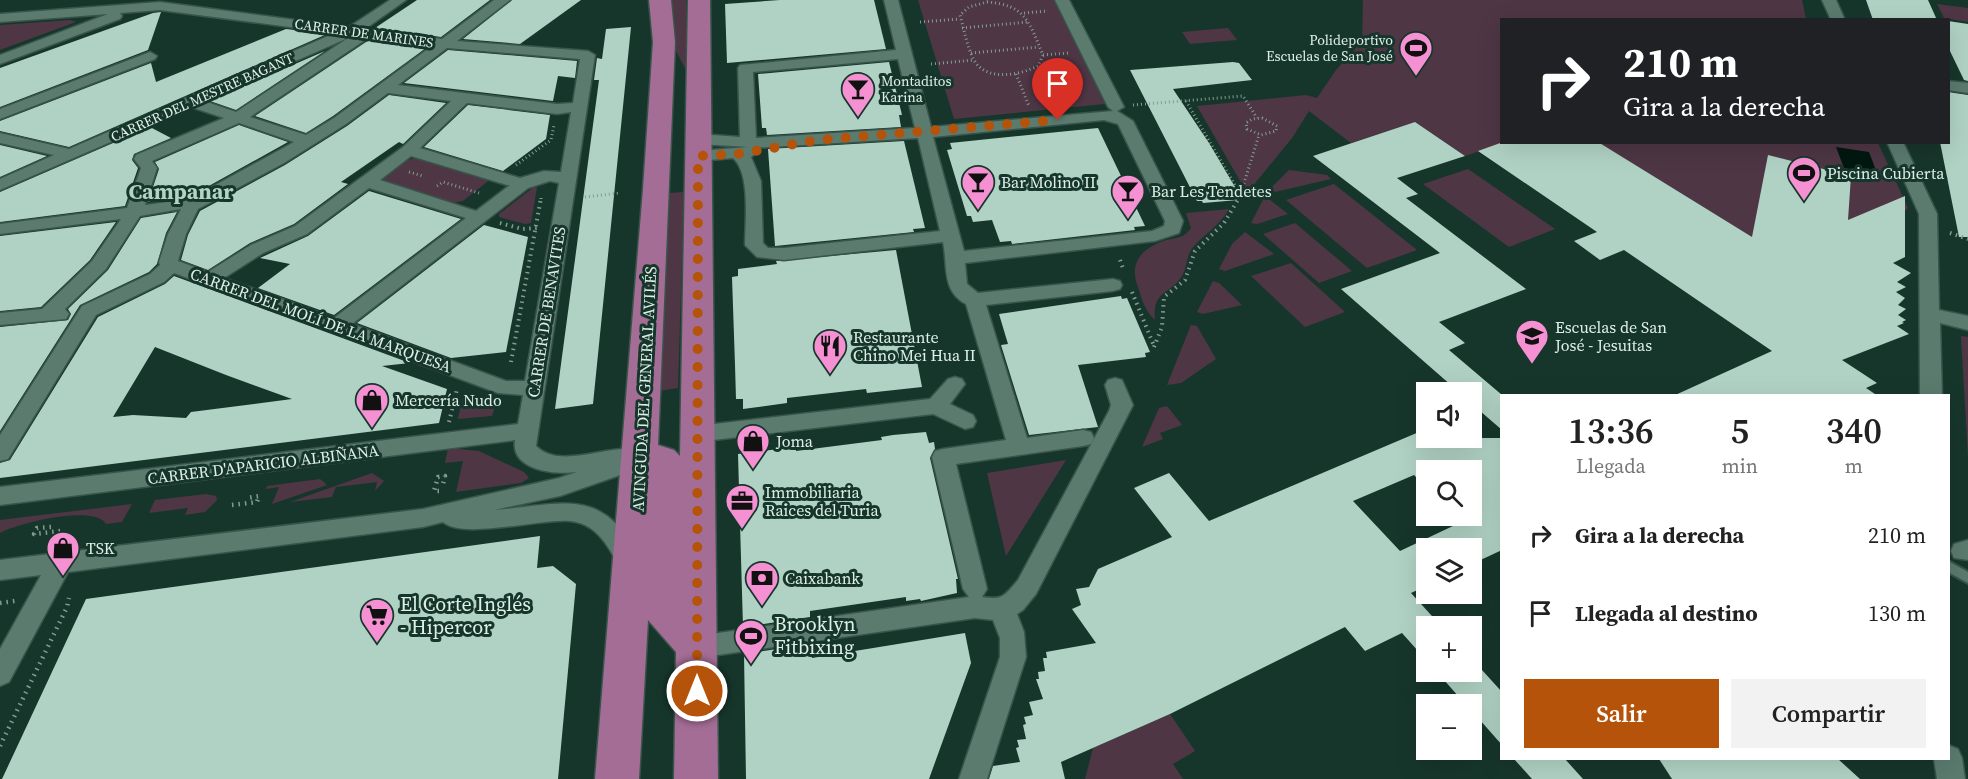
<!DOCTYPE html>
<html lang="es">
<meta charset="utf-8">
<style>
:root{--surface:#fff;--page:#f2f2f2;--text:#222;--muted:#767676;--accent:#b45309}
body{margin:0;font-family:"Source Serif 4",serif;background:var(--page);color:var(--text);height:100vh;display:flex;flex-direction:column;font-size:22px;white-space:nowrap}
*{box-sizing:border-box;margin:0}
p{font-size:20px;color:var(--muted)}
.icon{flex:none;width:33px;height:33px;fill:none;stroke:currentColor;stroke-width:2;stroke-linecap:round;stroke-linejoin:round}
.map{position:relative;flex:1;overflow:hidden}
.panel{position:absolute;left:1500px;top:394px;width:450px;height:366px;display:flex;flex-direction:column;background:var(--surface);border-radius:0px;box-shadow:0 6px 24px #0002}
.panel>*{flex:none}
.banner{position:absolute;left:1500px;top:18px;width:450px;height:126px;border-radius:0px;box-shadow:0 6px 24px #0002;background:#202124;color:#fff;overflow:hidden}
.tools{position:absolute;left:1416px;top:382px;display:grid;gap:12px}
.tools a{display:grid;place-items:center;width:66px;height:66px;border-radius:0px;background:var(--surface);box-shadow:0 6px 24px #0002;font-size:30px}
.pin{position:absolute;display:grid;place-items:center;width:51px;height:51px;color:#fff;margin:-62px -26px;border-radius:50% 50% 50% 0;rotate:-45deg;box-shadow:0 0 6px #0007}
.pin .icon{rotate:45deg}
.me{position:absolute;width:66px;margin:-33px;rotate:0deg;stroke-linejoin:round;filter:drop-shadow(0 0 4px #0008)}
.turn{display:flex;align-items:center;gap:21px;height:126px;padding:0 24px;font-size:27px}
.turn .icon{width:78px;height:78px;stroke-width:2.5}
.turn b{display:block;font-size:42px;line-height:51px}
.eta{display:flex;justify-content:space-evenly;align-items:center;height:102px;text-align:center}
.eta b{font-size:36px;font-weight:600;line-height:42px}
.button{display:flex;gap:12px;margin-top:auto;padding:12px 24px}
.button a{flex:1;height:69px;border-radius:0px;background:var(--accent);color:#fff;font-size:24px;font-weight:600;line-height:69px;text-align:center}
.button a+a{background:var(--page);color:var(--text)}
ul{padding:0;list-style:none}
li{display:flex;align-items:center;gap:18px;height:78px;padding:0 24px}
li div{flex:1}
li b{display:block;font-size:22px}
li em{font-style:normal}
.map>svg:first-child{display:block}
.green{fill:#4e3645}
.water{fill:#011810}
.building{fill:#b0d2c4;fill-rule:evenodd}
.lines{fill:none;stroke-linecap:round;stroke-linejoin:round}
.lane-casing{stroke:#39544b;stroke-width:4}
.street-casing{stroke:#39544b;stroke-width:3}
.primary-casing{stroke:#39544b;stroke-width:3}
.path-far2{stroke:#849c93;stroke-width:3;stroke-dasharray:1 3;stroke-linecap:butt}
.path-far1{stroke:#849c93;stroke-width:4;stroke-dasharray:1.5 4.5;stroke-linecap:butt}
.path{stroke:#849c93;stroke-width:4.5;stroke-dasharray:1.5 5;stroke-linecap:butt}
.lane{fill:#5b7b6f;fill-rule:evenodd}
.street{fill:#5b7b6f;fill-rule:evenodd}
.primary{fill:#a46d95;fill-rule:evenodd}
.route{stroke:#b45309;stroke-width:10;stroke-dasharray:0 18}
.labels{text-anchor:middle;stroke-width:6;stroke-linejoin:round;paint-order:stroke}
.far-street-label{font-size:14px;fill:#ddefe8;stroke:#17362b}
.far-poi-label{font-size:14px;fill:#ddefe8;stroke:#17362b;text-anchor:end}
.poi-label{font-size:16px;fill:#ddefe8;stroke:#17362b;text-anchor:start}
.street-label{font-size:16px;fill:#ddefe8;stroke:#17362b}
.near-poi-label{font-size:20px;fill:#ddefe8;stroke:#17362b;text-anchor:start}
.district-label{font-size:22px;font-weight:bold;fill:#b2d4c6;stroke:#17362b}
</style>
<div class="map">
<svg width="1968" height="779" viewBox="0 0 1968 779">
<rect width="100%" height="100%" fill="#17362b"/>
<!-- green -->
<g class="green">
<polygon points="672,0 686,0 686,70 674,47"/>
<polygon points="918,0 1054,0 1105,104 954,119"/>
<polygon points="1363,0 1802,0 1806,19 1502,20 1503,143 1465,156 1415,122 1351,143 1309,111 1292,138 1247,193 1197,106 1306,95 1317,98 1336,70 1362,41"/>
<polygon points="1937,4 1968,8 1968,22 1944,18"/>
<polygon points="70,20 76,22 0,50 0,25"/>
<polygon points="1228,28 1237,40 1190,44 1182,32"/>
<polygon points="1598,143 1878,143 1908,208 1905,211 1905,247 1896,251 1905,257 1896,261 1849,235 1846,295"/>
<path d="M 416,158 L 485,177 L 488,181 L 463,201 L 453,203 L 382,182 C 385,172 405,159 416,158 Z"/>
<polygon points="1468,169 1555,229 1509,247 1423,184"/>
<polygon points="1289,170 1327,175 1331,179 1275,192 1271,188"/>
<polygon points="1334,184 1417,250 1367,268 1286,200"/>
<polygon points="534,187 537,187 531,223 525,224 499,217 499,214"/>
<polygon points="684,192 678,388 659,391 668,193"/>
<polygon points="1265,196 1288,214 1257,224 1251,223"/>
<path d="M 1229,209 C 1218,227 1207,232 1194,246 C 1185,257 1188,266 1182,276 C 1170,295 1152,290 1155,320 C 1145,311 1142,300 1138,287 C 1129,264 1140,250 1163,241 C 1175,237 1183,240 1191,228 L 1186,213 Z"/>
<polygon points="1295,223 1352,271 1319,283 1263,234"/>
<polygon points="1245,232 1274,254 1225,271 1219,269 1232,244"/>
<polygon points="1291,263 1345,312 1305,327 1251,276"/>
<polygon points="1213,281 1219,283 1242,305 1203,314 1197,312"/>
<polygon points="1191,325 1197,326 1216,359 1181,383 1167,385"/>
<polygon points="1961,336 1968,337 1968,459"/>
<polygon points="463,396 495,407 492,416 458,419"/>
<polygon points="1167,406 1182,425 1160,433 1163,439 1142,447 1159,408"/>
<polygon points="448,448 479,451 524,472 529,478 521,483 456,492 463,461 445,463"/>
<polygon points="1066,460 1006,556 987,473"/>
<polygon points="372,473 384,481 375,491 377,482 336,487 332,497 290,502"/>
<polygon points="320,479 327,485 272,504 279,487 266,489 267,486"/>
<polygon points="206,494 216,496 217,500 205,512 185,515 188,508 149,513 155,500"/>
<path d="M 132,504 L 122,522 L 106,524 C 95,504 17,523 0,533 L 0,520 Z"/>
<polygon points="1170,714 1195,751 1173,764 1183,779 1085,779 1093,748"/>
</g>
<!-- water -->
<polygon class="water" points="1836,147 1869,152 1877,173 1844,168"/>
<!-- building -->
<g class="building">
<polygon points="417,0 490,0 441,37 375,28"/>
<polygon points="512,0 581,0 520,44 463,39"/>
<polygon points="780,0 874,0 886,49 727,63 725,4"/>
<polygon points="1866,0 1928,0 1937,20 1873,20"/>
<polygon points="161,12 148,50 0,107 0,68 153,13"/>
<polygon points="1948,21 1968,24 1968,81 1964,80 1948,47"/>
<polygon points="631,27 593,404 555,409 599,80 594,80 597,58 602,59 606,29"/>
<polygon points="286,29 327,34 69,147 0,131 0,121 151,63 156,82"/>
<polygon points="369,40 426,48 333,116 306,133 255,116"/>
<polygon points="448,50 577,61 575,78 558,76 553,101 404,83"/>
<polygon points="325,51 236,110 210,101"/>
<polygon points="889,62 902,115 899,115 901,127 767,135 766,128 762,128 758,74"/>
<polygon points="1233,62 1239,63 1252,80 1173,89 1209,143 1241,197 1236,197 1238,200 1203,203 1202,201 1197,201 1130,70"/>
<polygon points="1948,92 1968,95 1968,237 1959,237 1940,142 1948,142"/>
<polygon points="389,95 446,103 403,144 399,142 341,182 348,184 294,224 250,243 208,270 181,260 188,235 200,211 285,165 347,126"/>
<polygon points="468,105 550,115 546,139 503,171 424,147"/>
<polygon points="1415,122 1465,156 1397,178 1418,194 1406,198 1526,289 1439,322 1465,343 1449,350 1502,395 1502,430 1472,404 1472,393 1460,393 1341,289 1440,253 1313,156"/>
<polygon points="239,125 288,142 189,197 148,202 159,169 155,162"/>
<polygon points="150,127 171,138 134,154 132,160 138,168 125,206 0,222 0,192"/>
<polygon points="1098,128 1145,226 1134,227 1135,230 1012,244 1011,241 1000,242 992,220 973,222 971,216 967,216 947,150 952,149 950,143"/>
<polygon points="904,141 925,228 913,229 914,232 775,246 768,149"/>
<polygon points="1503,142 1598,142 1752,237 1768,155 1851,176 1848,220 1905,196 1905,257 1893,263 1911,273 1897,282 1906,287 1896,292 1905,298 1898,305 1906,309 1898,315 1906,320 1902,322 1904,323 1897,326 1909,334 1842,360 1877,383 1866,388 1878,396 1673,396 1772,351 1624,250 1600,260 1574,241 1597,232 1478,151"/>
<polygon points="0,145 47,156 0,177"/>
<polygon points="369,191 461,219 334,315 258,288 290,264 260,258 308,236"/>
<polygon points="177,212 166,233 157,264 149,272 80,305 0,431 0,327 68,320 71,314 68,309 108,270 141,218"/>
<polygon points="116,222 90,260 41,307 0,311 0,236"/>
<polygon points="484,225 528,237 506,352 451,358 357,323"/>
<polygon points="896,250 922,387 867,393 866,389 787,398 787,403 743,409 743,399 736,399 735,365 732,277 738,276 738,269 777,264 776,261"/>
<path d="M 174,276 L 410,363 L 382,366 L 447,389 L 439,423 L 0,478 L 0,463 L 10,460 L 98,317 L 165,284 ZM 155,347 L 226,375 L 292,399 L 191,412 L 186,418 L 133,415 L 113,417 Z"/>
<polygon points="1121,296 1122,299 1127,298 1150,352 1145,353 1146,357 1078,365 1098,427 1029,435 1001,345 1008,344 999,314"/>
<path d="M 1426,429 L 1426,438 L 1502,438 L 1502,550 L 1472,564 L 1472,549 L 1426,549 L 1426,586 L 1411,593 L 1442,627 L 1426,627 L 1426,660 L 1402,633 L 1365,651 L 1345,627 L 1170,714 L 1061,762 L 1065,779 L 989,779 L 993,766 L 1020,762 L 1016,748 L 1019,747 L 1017,740 L 1026,739 L 1023,725 L 1026,724 L 1024,717 L 1033,715 L 1029,702 L 1043,699 L 1036,679 L 1039,679 L 1038,672 L 1045,671 L 1043,658 L 1047,658 L 1046,652 L 1096,643 L 1072,609 L 1081,605 L 1076,589 L 1089,587 L 1098,569 L 1172,537 L 1134,488 L 1169,473 L 1209,521 ZM 1426,471 L 1472,471 L 1472,517 L 1400,551 L 1353,501 L 1414,475 L 1426,487 Z"/>
<polygon points="926,432 929,443 934,442 935,449 930,458 958,579 956,579 957,593 921,601 920,599 906,601 906,597 810,611 810,617 743,627 738,454 796,447 796,451 882,440 881,437 893,435"/>
<polygon points="540,536 537,568 553,566 576,584 558,779 2,779 86,599"/>
<polygon points="965,633 971,663 929,779 746,779 744,654 810,644 812,658"/>
<polygon points="1472,659 1502,692 1502,745 1472,711 1472,705 1466,705 1437,672 1472,672"/>
<polygon points="1514,759 1565,759 1583,779 1532,779"/>
<polygon points="1659,759 1838,759 1860,779 1672,779"/>
</g>
<g class="lines">
<!-- lane casing -->
<g class="lane-casing">
<polygon id="lane" points="1948,561 1968,572 1968,583 1948,572"/>
</g>
<!-- street casing -->
<g class="street-casing">
<g id="street">
<path d="M 390,0 L 406,0 L 365,29 L 442,39 L 494,0 L 510,0 L 457,41 L 588,51 L 595,55 L 536,446 C 562,472 613,440 648,451 L 651,457 L 648,463 L 628,465 L 626,473 L 560,496 L 494,510 C 566,504 603,485 642,562 L 639,569 C 633,571 627,573 621,569 C 618,566 616,560 614,557 C 604,539 592,523 570,521 C 543,518 462,540 443,522 L 423,527 L 68,572 L 9,682 L 0,686 L 0,649 L 41,575 L 0,580 L 0,560 L 423,509 L 559,478 L 577,472 C 557,475 510,471 515,440 L 0,505 L 0,487 L 518,424 L 523,395 L 498,393 L 174,273 L 164,282 L 96,315 L 8,459 L 0,461 L 0,435 L 82,306 L 150,274 L 160,265 L 159,262 L 168,234 L 181,209 L 140,216 L 106,269 L 65,309 L 69,314 L 66,319 L 0,325 L 0,313 L 42,309 L 92,261 L 121,219 L 0,234 L 0,224 L 127,208 L 141,168 L 134,159 L 136,155 L 224,118 L 191,107 L 0,190 L 0,179 L 54,155 L 0,143 L 0,133 L 69,149 L 335,33 L 160,10 L 120,13 L 122,16 L 120,19 L 0,64 L 0,55 L 108,14 L 0,22 L 0,14 L 160,2 L 349,27 ZM 348,38 L 236,112 L 204,101 ZM 368,38 L 432,46 L 334,118 L 306,135 L 250,117 ZM 447,48 L 580,59 L 573,103 L 557,104 L 398,85 ZM 388,93 L 451,101 L 403,147 L 295,226 L 251,245 L 208,272 L 178,261 L 186,234 L 198,209 L 284,163 L 346,124 ZM 467,103 L 557,114 L 571,112 L 561,172 L 544,171 L 520,178 L 420,148 ZM 239,123 L 294,142 L 190,199 L 145,205 L 157,168 L 152,161 ZM 411,156 L 507,185 L 510,185 L 476,211 L 380,180 ZM 550,181 L 559,183 L 525,381 L 506,381 L 352,324 L 528,188 ZM 369,188 L 466,218 L 334,318 L 224,278 L 263,253 L 307,234 Z"/>
<path d="M 884,0 L 898,0 L 931,127 L 1113,111 L 1108,107 L 1055,0 L 1069,0 L 1124,107 L 1117,111 L 1133,121 L 1183,221 L 1179,233 L 1155,241 L 965,263 L 967,284 L 978,293 L 1113,279 L 1120,281 L 1122,285 L 1120,289 L 1113,291 L 986,305 L 1027,438 L 1083,430 L 1091,432 L 1094,438 L 1091,444 L 1083,446 L 956,464 L 987,589 L 982,597 C 1004,600 1004,596 1018,580 L 1109,411 L 1111,405 L 1105,385 L 1108,380 L 1115,378 L 1122,380 L 1133,405 L 1036,594 L 1023,610 L 1017,614 L 1024,632 L 1026,657 L 987,779 L 959,779 L 1000,657 L 1000,638 L 993,620 L 975,618 L 697,658 L 688,655 L 684,647 L 688,639 L 697,636 L 969,597 L 963,589 L 932,457 L 935,451 L 943,449 L 1006,440 L 966,304 C 941,291 948,265 943,242 L 784,260 L 757,257 L 745,245 C 745,222 751,174 733,158 L 698,161 L 690,156 L 698,151 L 748,147 L 699,144 L 691,139 L 699,134 L 740,137 L 738,68 L 740,65 L 896,50 ZM 898,59 L 915,128 L 756,138 L 753,72 ZM 1104,120 L 1118,124 L 1165,221 L 1164,226 L 1152,231 L 964,251 L 933,137 ZM 918,138 L 940,231 L 784,248 L 768,248 L 763,243 L 761,181 L 751,157 L 758,152 L 752,148 Z"/>
<polygon points="1822,0 1836,0 1845,20 1831,20"/>
<polygon points="150,52 157,56 155,59 0,119 0,109"/>
<polygon points="1948,81 1968,83 1968,93 1948,90"/>
<polygon points="1887,142 1903,142 1937,214 1939,310 1968,316 1968,330 1940,323 1942,396 1920,396 1919,214"/>
<polygon points="955,377 962,379 965,384 950,404 973,415 976,421 973,427 965,429 933,414 697,442 689,440 686,434 689,428 697,426 930,399 948,379"/>
<polygon points="1968,540 1968,560 1954,558 1951,551 1954,544"/>
<polygon points="1948,745 1958,749 1962,758 1965,779 1937,779 1934,759 1948,759"/>
</g>
</g>
<!-- primary casing -->
<g class="primary-casing">
<polygon id="primary" points="649,0 671,0 675,42 658,445 674,450 680,456 688,0 710,0 718,779 674,779 676,652 648,620 639,779 595,779 643,189 653,42"/>
</g>
<!-- path-far2 -->
<g class="path-far2">
<path d="M 987,2 C 1026,5 1029,22 1043,55 L 1038,66 C 1020,75 986,82 974,60 C 967,47 964,29 960,15 L 969,7 Z"/>
<polyline points="1024,13 1048,11"/>
<polyline points="920,22 959,19"/>
<polyline points="962,28 1028,22"/>
<polyline points="971,53 1039,47"/>
<polyline points="1043,55 1069,53"/>
<polyline points="931,64 974,60"/>
<polyline points="1016,74 1029,106"/>
<polyline points="1186,101 1240,194"/>
<polyline points="1133,105 1243,96 1257,118"/>
<polygon points="1262,118 1277,126 1276,131 1261,135 1247,129 1246,123 1252,119"/>
<polyline points="516,165 551,140 554,125"/>
<polyline points="409,172 423,176"/>
<polyline points="437,186 443,182 479,193"/>
<polyline points="585,197 620,193"/>
<polyline points="541,199 541,197"/>
<polyline points="1239,199 1259,135"/>
</g>
<!-- path-far1 -->
<g class="path-far1">
<polyline points="500,223 522,229 537,228"/>
<polyline points="1950,233 1968,239"/>
<polyline points="1120,260 1124,271"/>
<polyline points="1132,292 1154,346"/>
<polyline points="1154,347 1162,327 1164,297 1185,280 1195,251 1224,223 1239,198"/>
<polyline points="511,362 541,198"/>
<polyline points="449,422 457,389"/>
</g>
<!-- path -->
<g class="path">
<polyline points="439,491 434,491 438,477 445,476 442,488"/>
<polyline points="232,505 257,502 259,496 247,498"/>
<polyline points="51,527 37,528 34,534 61,531"/>
<polyline points="0,603 15,601"/>
<polyline points="0,746 67,607 69,598"/>
</g>
<!-- lane -->
<use href="#lane" class="lane"/>
<!-- street -->
<use href="#street" class="street"/>
<!-- primary -->
<use href="#primary" class="primary"/>
</g>
<g class="lines">
<!-- route -->
<polyline class="route" points="697,691 698,156 738,154 818,140 1058,120"/>
</g>
<!-- icons -->
<defs>
<g id="stadium-pin" transform="scale(1.725)"><path d="M0 17L-7.5 6A9.5 9.5 0 1 1 7.5 6Z" fill="#f591d2" stroke="#17362b"/><path d="M0-5a6.5 5 0 1 0 0 10a6.5 5 0 1 0 0-10ZM-3.5-1.8h7v3.6h-7Z" fill="#111"/></g>
<g id="bar-pin" transform="scale(1.725)"><path d="M0 17L-7.5 6A9.5 9.5 0 1 1 7.5 6Z" fill="#f591d2" stroke="#17362b"/><path d="M-6-5H6L.8 .8V4.5H3.5V6h-7V4.5H-.8V.8Z" fill="#111"/></g>
<g id="school-pin" transform="scale(1.725)"><path d="M0 17L-7.5 6A9.5 9.5 0 1 1 7.5 6Z" fill="#f591d2" stroke="#17362b"/><path d="M0-5L7-2L0 1L-7-2ZM-4 1L0 2.5L4 1V4Q0 6-4 4Z" fill="#111"/></g>
<g id="restaurant-pin" transform="scale(1.725)"><path d="M0 17L-7.5 6A9.5 9.5 0 1 1 7.5 6Z" fill="#f591d2" stroke="#17362b"/><path d="M-5-6h1v4h1v-4h1v4h1v-4h1v5L-1.5 .5V6h-2V.5L-5-1ZM5-6V6H3V1.5H1.5Q1.5-4 5-6Z" fill="#111"/></g>
<g id="shop-pin" transform="scale(1.725)"><path d="M0 17L-7.5 6A9.5 9.5 0 1 1 7.5 6Z" fill="#f591d2" stroke="#17362b"/><path d="M-5-2.5h2.3a2.7 3.5 0 0 1 5.4 0H5L5.5 6h-11ZM-1.5-2.5h3a1.5 2.3 0 0 0-3 0Z" fill="#111"/></g>
<g id="office-pin" transform="scale(1.725)"><path d="M0 17L-7.5 6A9.5 9.5 0 1 1 7.5 6Z" fill="#f591d2" stroke="#17362b"/><path d="M-6-3h4V-5.5h4V-3h4V5H-6ZM-1-4.5V-3h2v-1.5ZM-6 0V1H6V0Z" fill="#111"/></g>
<g id="bank-pin" transform="scale(1.725)"><path d="M0 17L-7.5 6A9.5 9.5 0 1 1 7.5 6Z" fill="#f591d2" stroke="#17362b"/><path d="M-6-4H6V4H-6ZM0-2.3a2.3 2.3 0 1 0 0 4.6a2.3 2.3 0 1 0 0-4.6Z" fill="#111"/></g>
<g id="supermarket-pin" transform="scale(1.725)"><path d="M0 17L-7.5 6A9.5 9.5 0 1 1 7.5 6Z" fill="#f591d2" stroke="#17362b"/><path d="M-6-5.5h2.5l.6 2H6L4.5 2H-2.5L-4.4-4H-6ZM-1.5 3.2a1.3 1.3 0 1 0 .1 0ZM3 3.2a1.3 1.3 0 1 0 .1 0Z" fill="#111"/></g>
</defs>
<g fill-rule="evenodd">
<use href="#stadium-pin" x="1416" y="48"/>
<use href="#bar-pin" x="858" y="89"/>
<use href="#stadium-pin" x="1804" y="173"/>
<use href="#bar-pin" x="978" y="182"/>
<use href="#bar-pin" x="1128" y="191"/>
<use href="#school-pin" x="1532" y="336"/>
<use href="#restaurant-pin" x="830" y="346"/>
<use href="#shop-pin" x="372" y="400"/>
<use href="#shop-pin" x="753" y="441"/>
<use href="#office-pin" x="742" y="501"/>
<use href="#shop-pin" x="63" y="548"/>
<use href="#bank-pin" x="762" y="578"/>
<use href="#supermarket-pin" x="377" y="615"/>
<use href="#stadium-pin" x="751" y="636"/>
</g>
<g class="labels">
<!-- far-street labels -->
<g class="far-street-label">
<text transform="translate(364 33) rotate(8)" y="5">CARRER DE MARINES</text>
<text transform="translate(202 97) rotate(-24)" y="5">CARRER DEL MESTRE BAGANT</text>
</g>
<!-- far-poi labels -->
<g class="far-poi-label">
<text x="1393" y="45">Polideportivo<tspan x="1393" dy="16">Escuelas de San José</tspan></text>
<text x="881" y="86" text-anchor="start">Montaditos<tspan x="881" dy="16">Karina</tspan></text>
</g>
<!-- poi labels -->
<g class="poi-label">
<text x="1827" y="179">Piscina Cubierta</text>
<text x="1001" y="188">Bar Molino II</text>
<text x="1151" y="197">Bar Les Tendetes</text>
<text x="1555" y="333">Escuelas de San<tspan x="1555" dy="18">José - Jesuitas</tspan></text>
<text x="853" y="343">Restaurante<tspan x="853" dy="18">Chino Mei Hua II</tspan></text>
<text x="395" y="406">Mercería Nudo</text>
<text x="776" y="447">Joma</text>
<text x="765" y="498">Immobiliaria<tspan x="765" dy="18">Raices del Turia</tspan></text>
<text x="86" y="554">TSK</text>
<text x="785" y="584">Caixabank</text>
</g>
<!-- street labels -->
<g class="street-label">
<text transform="translate(546 312) rotate(-81)" y="6">CARRER DE BENAVITES</text>
<text transform="translate(321 320) rotate(20)" y="6">CARRER DEL MOLÍ DE LA MARQUESA</text>
<text transform="translate(644 389) rotate(-87)" y="6">AVINGUDA DEL GENERAL AVILÉS</text>
<text transform="translate(263 464) rotate(-7)" y="6">CARRER D'APARICIO ALBIÑANA</text>
</g>
<!-- near-poi labels -->
<g class="near-poi-label">
<text x="400" y="611">El Corte Inglés<tspan x="400" dy="23">- Hipercor</tspan></text>
<text x="774" y="631">Brooklyn<tspan x="774" dy="23">Fitbixing</tspan></text>
</g>
<!-- district labels -->
<g class="district-label">
<text x="181" y="199">Campanar</text>
</g>
</g>
</svg>
<div class="tools">
<a><svg class="icon" aria-label="sound" viewBox="0 0 24 24"><path d="M4 9h4l5-4v14l-5-4H4zM17 9q2 3 0 6"/></svg></a>
<a><svg class="icon" aria-label="search" viewBox="0 0 24 24"><circle cx="10" cy="10" r="6"/><path d="M15 15l6 6"/></svg></a>
<a><svg class="icon" aria-label="layers" viewBox="0 0 24 24"><path d="M12 4l9 5-9 5-9-5zM3 14l9 5 9-5"/></svg></a>
<a>+</a>
<a>−</a>
</div>
<div class="pin" style="left:1058px;top:120px;background:#d93025"><svg class="icon" aria-label="arrive" viewBox="0 0 24 24"><path d="M6 21V4h12l-3 4 3 4H6"/></svg></div>
<svg class="me" style="left:697px;top:691px" viewBox="-20 -20 40 40"><circle r="17" fill="#b45309" stroke="#fff" stroke-width="3"/><path d="M0-11L8 9 0 5-8 9z" fill="#fff"/></svg>
<div class="banner">
<div class="turn"><svg class="icon" aria-label="right" viewBox="0 0 24 24"><path d="M7 20v-9h11M14 6l5 5-5 5"/></svg><div><b>210 m</b>Gira a la derecha</div></div>
</div>
<section class="panel">
<div class="eta">
<div><b>13:36</b><p>Llegada</p></div>
<div><b>5</b><p>min</p></div>
<div><b>340</b><p>m</p></div>
</div>
<ul>
<li><svg class="icon" aria-label="right" viewBox="0 0 24 24"><path d="M7 20v-9h11M14 6l5 5-5 5"/></svg><div><b>Gira a la derecha</b></div><em>210 m</em></li>
<li><svg class="icon" aria-label="arrive" viewBox="0 0 24 24"><path d="M6 21V4h12l-3 4 3 4H6"/></svg><div><b>Llegada al destino</b></div><em>130 m</em></li>
</ul>
<div class="button"><a>Salir</a><a>Compartir</a></div>
</section>
</div>
